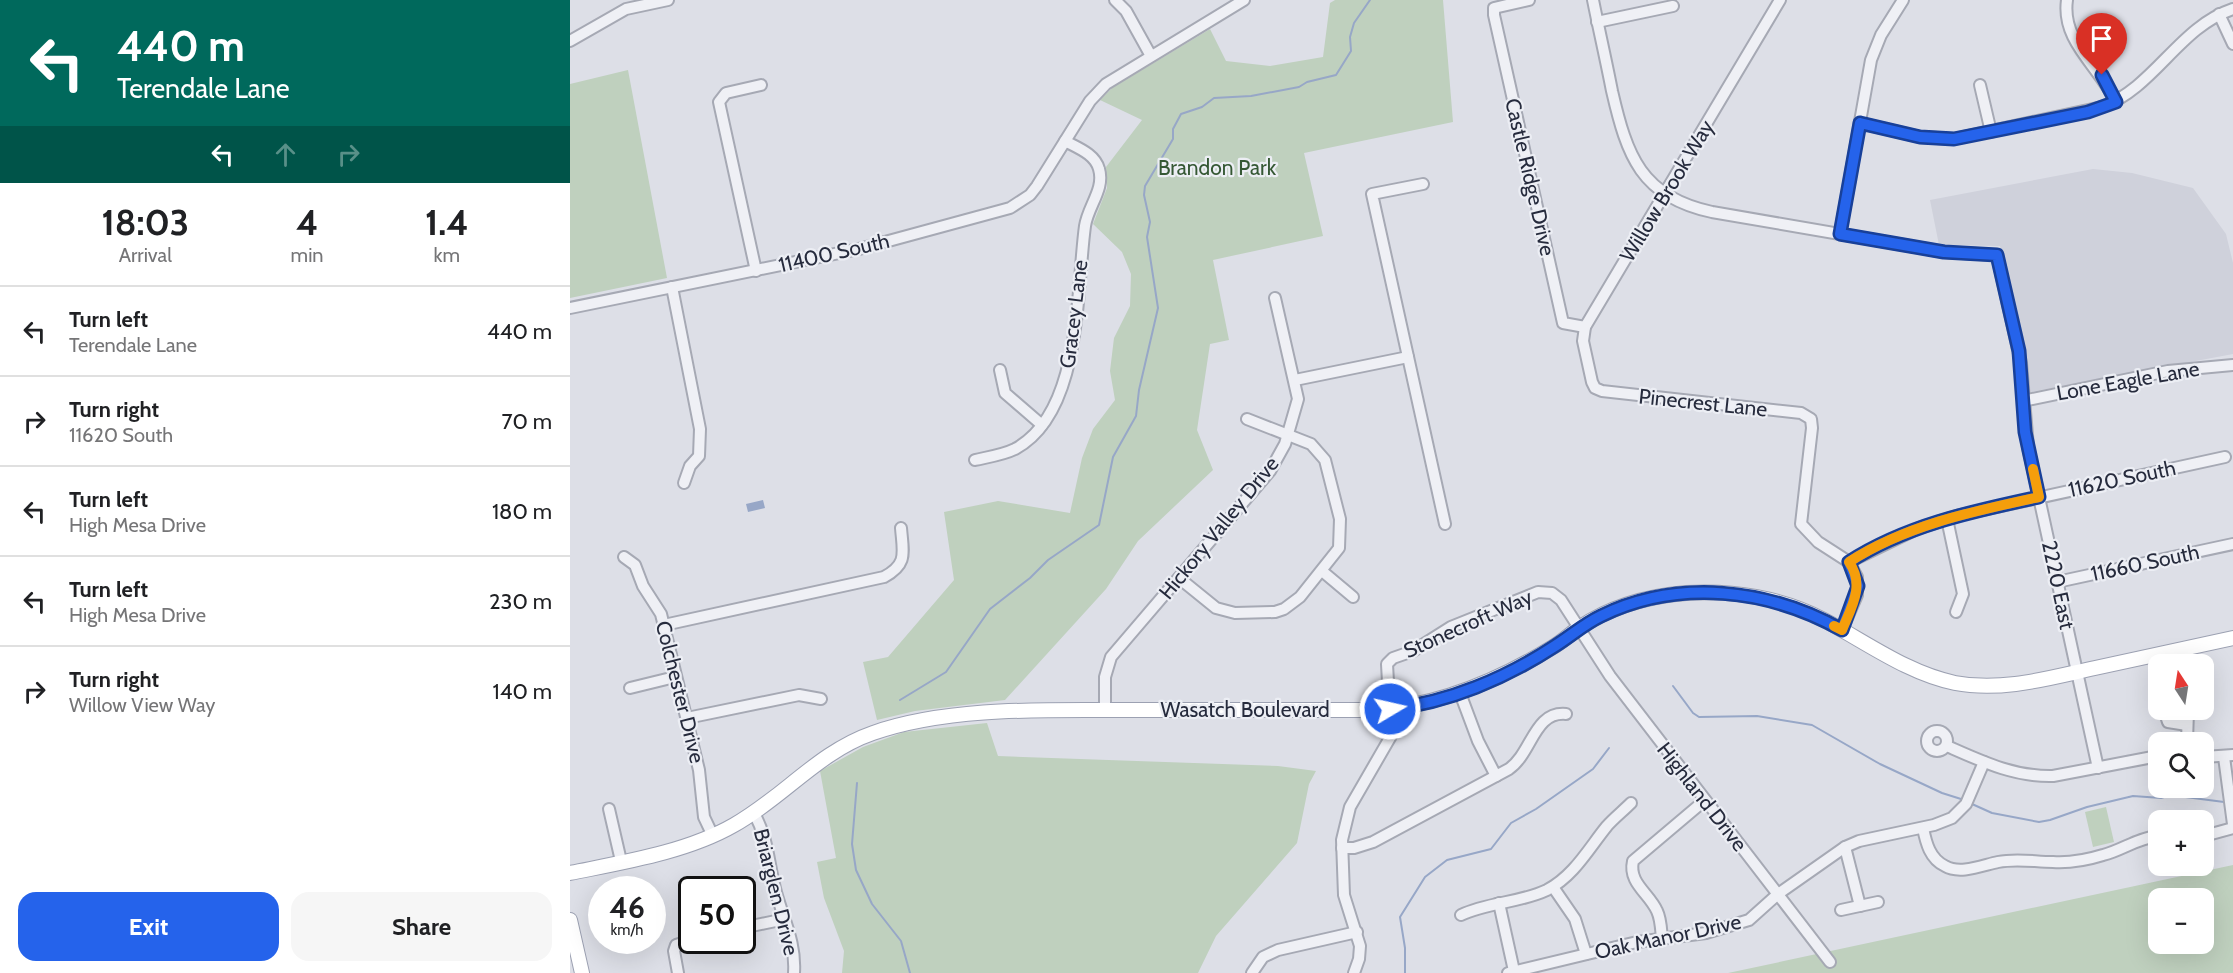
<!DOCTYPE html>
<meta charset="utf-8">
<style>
:root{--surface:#fff;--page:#f6f6f6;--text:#202124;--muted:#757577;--line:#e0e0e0;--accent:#2563eb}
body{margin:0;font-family:Cabin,sans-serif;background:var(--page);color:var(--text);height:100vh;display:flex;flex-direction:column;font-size:22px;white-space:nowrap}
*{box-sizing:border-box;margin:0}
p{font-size:20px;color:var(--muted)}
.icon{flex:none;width:33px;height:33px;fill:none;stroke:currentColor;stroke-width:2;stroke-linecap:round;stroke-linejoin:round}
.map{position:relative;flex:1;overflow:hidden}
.sheet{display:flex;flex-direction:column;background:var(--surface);width:570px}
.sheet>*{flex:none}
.top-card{background:#00695c;color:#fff;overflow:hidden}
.needle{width:39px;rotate:348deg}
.tools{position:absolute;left:1578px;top:654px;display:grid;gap:12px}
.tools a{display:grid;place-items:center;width:66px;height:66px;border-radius:12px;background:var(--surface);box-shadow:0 6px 24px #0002;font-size:30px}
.speed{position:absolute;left:18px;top:876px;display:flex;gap:12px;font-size:30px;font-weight:700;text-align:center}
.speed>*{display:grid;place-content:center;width:78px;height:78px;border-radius:50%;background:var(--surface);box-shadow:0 6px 24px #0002;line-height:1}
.speed small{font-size:15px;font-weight:400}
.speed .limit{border:3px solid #111;border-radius:9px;background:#fff;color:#111}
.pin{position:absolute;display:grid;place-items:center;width:51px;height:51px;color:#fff;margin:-62px -26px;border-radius:50% 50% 50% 0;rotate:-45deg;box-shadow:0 0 6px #0007}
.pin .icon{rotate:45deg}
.me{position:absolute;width:66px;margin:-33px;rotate:81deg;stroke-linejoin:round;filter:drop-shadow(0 0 4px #0008)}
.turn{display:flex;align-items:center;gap:21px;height:126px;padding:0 18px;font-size:27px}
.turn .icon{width:78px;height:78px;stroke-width:2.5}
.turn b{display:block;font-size:42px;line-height:51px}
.lanes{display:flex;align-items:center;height:57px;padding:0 18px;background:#0003;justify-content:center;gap:30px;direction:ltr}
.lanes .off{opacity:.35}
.eta{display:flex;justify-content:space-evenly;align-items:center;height:102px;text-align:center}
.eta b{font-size:36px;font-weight:700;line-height:42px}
.button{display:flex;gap:12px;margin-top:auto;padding:12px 18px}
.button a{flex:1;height:69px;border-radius:18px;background:var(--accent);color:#fff;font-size:24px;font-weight:700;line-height:69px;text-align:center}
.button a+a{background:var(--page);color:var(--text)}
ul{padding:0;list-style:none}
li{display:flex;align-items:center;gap:18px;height:90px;padding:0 18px;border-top:2px solid var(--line)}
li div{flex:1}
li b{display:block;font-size:22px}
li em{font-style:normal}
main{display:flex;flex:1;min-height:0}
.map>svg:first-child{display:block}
.built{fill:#cfd1db}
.green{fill:#bfd0be;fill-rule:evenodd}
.water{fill:#97a7c7}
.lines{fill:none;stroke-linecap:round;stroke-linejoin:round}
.stream{stroke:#97a7c7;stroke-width:2}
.minor-casing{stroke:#a6a9b4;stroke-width:14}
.major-casing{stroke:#9ca1b2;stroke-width:16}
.minor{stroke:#eff0f5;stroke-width:10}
.major{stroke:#fff;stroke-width:14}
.route-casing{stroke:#184099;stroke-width:15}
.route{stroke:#2563eb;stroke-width:10}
.slow{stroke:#f59e0b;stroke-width:10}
.labels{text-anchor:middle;stroke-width:4.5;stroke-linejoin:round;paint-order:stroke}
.park-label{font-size:21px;fill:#355834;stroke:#eceef4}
.street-label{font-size:21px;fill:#262b3d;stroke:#eceef4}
</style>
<main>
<section class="sheet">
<div class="top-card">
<div class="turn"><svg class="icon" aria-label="left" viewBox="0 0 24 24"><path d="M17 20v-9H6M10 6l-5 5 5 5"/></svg><div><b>440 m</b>Terendale Lane</div></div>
<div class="lanes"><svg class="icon" aria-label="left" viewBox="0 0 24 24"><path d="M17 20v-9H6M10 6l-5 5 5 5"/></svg><svg class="icon off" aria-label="ahead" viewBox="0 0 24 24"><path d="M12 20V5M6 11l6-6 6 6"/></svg><svg class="icon off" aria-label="right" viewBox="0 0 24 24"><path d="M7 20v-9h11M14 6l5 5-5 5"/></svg></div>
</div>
<div class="eta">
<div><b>18:03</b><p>Arrival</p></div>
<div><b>4</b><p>min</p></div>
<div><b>1.4</b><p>km</p></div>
</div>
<ul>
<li><svg class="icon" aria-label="left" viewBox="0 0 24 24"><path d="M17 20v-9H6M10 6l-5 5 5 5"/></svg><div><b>Turn left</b><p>Terendale Lane</p></div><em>440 m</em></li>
<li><svg class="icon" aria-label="right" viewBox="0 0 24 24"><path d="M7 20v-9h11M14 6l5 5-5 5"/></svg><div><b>Turn right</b><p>11620 South</p></div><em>70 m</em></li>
<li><svg class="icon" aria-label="left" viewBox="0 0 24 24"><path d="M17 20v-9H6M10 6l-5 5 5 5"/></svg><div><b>Turn left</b><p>High Mesa Drive</p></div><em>180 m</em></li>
<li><svg class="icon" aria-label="left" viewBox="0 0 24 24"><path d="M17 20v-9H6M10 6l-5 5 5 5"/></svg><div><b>Turn left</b><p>High Mesa Drive</p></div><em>230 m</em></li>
<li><svg class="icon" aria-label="right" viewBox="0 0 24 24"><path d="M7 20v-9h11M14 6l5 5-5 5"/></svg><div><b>Turn right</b><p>Willow View Way</p></div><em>140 m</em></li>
</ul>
<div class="button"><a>Exit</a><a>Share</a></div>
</section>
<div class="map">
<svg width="1663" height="973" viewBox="0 0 1663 973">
<rect width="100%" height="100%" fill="#dddfe7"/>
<!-- built -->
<polygon class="built" points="1523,169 1562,173 1623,188 1656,234 1663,263 1663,354 1461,392 1430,246 1369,245 1360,200"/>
<!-- green -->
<g class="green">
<polygon points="765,0 873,0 883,122 734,153 753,236 643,260 659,340 640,344 627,430 643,470 568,541 536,589 435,700 345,711 307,720 293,662 318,657 384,580 374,512 428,501 500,513 512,458 523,429 545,400 540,371 544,338 560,306 561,274 552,252 523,224 537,188 536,167 572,120 530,100 542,88 640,29 656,61 700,66 753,57 760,3"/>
<polygon points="58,70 97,278 0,298 0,84"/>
<polygon points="417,723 428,756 708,766 746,771 739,784 727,843 646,936 628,973 272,973 274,951 254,898 247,862 266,858 250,771 293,747 334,732"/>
<polygon points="1536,807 1544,842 1523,847 1515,812"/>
<path d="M 1663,865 L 1663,973 L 1158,973 ZM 1588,898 L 1634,898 L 1634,944 L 1588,944 Z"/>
</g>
<!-- water -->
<polygon class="water" points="193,500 195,508 178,512 176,504"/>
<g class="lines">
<!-- stream -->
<g class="stream">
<polyline points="1103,686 1123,713 1129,717 1187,716 1242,725 1310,764 1372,793 1391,799"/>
<polyline points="330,700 376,672 420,609 460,578 478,560 529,525 543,457 566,416 569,390 588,308 577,237 580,222 574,195 575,186 603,139 603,129 611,114 632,107 644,98 681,96 729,87 737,82 766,75 781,51 780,37 784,23 800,0"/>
<polyline points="287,783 282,844 286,870 302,904 331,941 340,973"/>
<polyline points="1402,804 1422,813 1469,822 1480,820 1517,807 1563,796 1591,798 1600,795 1654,802"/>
<polyline points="835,973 835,948 830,917 855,877 877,860 921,849 941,823 966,809 1023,769 1039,748"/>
</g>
<!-- minor casing -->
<g class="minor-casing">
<g id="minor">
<polyline points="545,0 556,11 581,56"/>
<polyline points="959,0 924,8 924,15 993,323 1015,327"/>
<path d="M 1023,0 C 1029,30 1036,60 1042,91 C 1057,156 1071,197 1142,212 L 1374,252 L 1427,255 L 1451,363 L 1458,447 L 1528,768"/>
<polyline points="1210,0 1015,327 1013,341 1022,382 1025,388 1032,391 1231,413 1241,419 1242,428 1231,524 1248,542 1279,562 1287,577 1287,595 1272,630"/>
<path d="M 1497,0 C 1491,42 1530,67 1546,102"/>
<polyline points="1649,14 1663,44"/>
<polyline points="1027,22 1103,6"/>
<polyline points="0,41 56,9 98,0"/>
<polyline points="1410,85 1421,132"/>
<path d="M 1290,123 L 1350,137 L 1384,139 L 1532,107 C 1585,87 1609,27 1663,9"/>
<polyline points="853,184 802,194 875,524"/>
<polyline points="1270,234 1301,60 1311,35 1333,0"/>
<polyline points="186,271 149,102 156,93 191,85"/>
<polyline points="102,287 130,429 129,456 120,466 114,483"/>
<polyline points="0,308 289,249 440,208 460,195 467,186 520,101 536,84 674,0"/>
<polyline points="430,370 435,393 472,425"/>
<polyline points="725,380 838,357"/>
<polyline points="1453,401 1598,371 1663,365"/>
<path d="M 405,460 C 418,457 433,455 445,449 C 512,413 506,292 515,226 C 518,206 535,189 529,169 C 525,154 508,148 495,141"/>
<polyline points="1377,519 1393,594 1386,612"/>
<polyline points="54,557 65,565 73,586 91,614 129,770 134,817 143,836"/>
<polyline points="1279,562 1349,528 1390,515 1655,457"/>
<polyline points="752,571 783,597"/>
<polyline points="609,578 646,608 665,613 705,612 714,609 730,597 769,548 770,519 755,460 741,444 677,419"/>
<polyline points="1487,582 1663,544"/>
<path d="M 94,625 L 314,577 C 338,564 333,553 331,528"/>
<polyline points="60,688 105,677"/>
<polyline points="890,693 908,741 926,776"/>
<polyline points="535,710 535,677 541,657 700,471 715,444 728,399 705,298"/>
<polyline points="1594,710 1598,722 1617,725"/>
<polyline points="117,718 229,695 251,699"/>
<circle cx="1367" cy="741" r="10"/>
<polyline points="1617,742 1618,710"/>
<path d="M 1377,746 C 1411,761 1444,777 1483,776 L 1588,756"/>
<polyline points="1634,757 1663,755"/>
<polyline points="1654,757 1663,824"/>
<polyline points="39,809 51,861"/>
<path d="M 184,813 C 199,841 198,863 206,892 C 214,921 226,943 224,973"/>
<path d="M 1353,828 C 1356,843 1360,859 1375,866 C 1390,875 1413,865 1428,862 C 1447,858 1465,862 1483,862 C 1500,863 1517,860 1533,855 C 1553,850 1567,838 1588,836"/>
<polyline points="1634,836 1663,828"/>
<polyline points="1275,847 1290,906"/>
<path d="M 772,848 L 784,848 L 803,842 L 939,769 C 962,753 964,711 996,714"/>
<polyline points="983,887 1005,919 1016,954"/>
<polyline points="929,903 944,971"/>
<polyline points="1271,910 1308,902"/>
<path d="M 891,915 C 918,902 950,903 977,890 C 1004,876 1019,848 1037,826 C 1044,818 1053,811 1061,803"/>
<polyline points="172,928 215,919"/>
<path d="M 1092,939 C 1091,929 1091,919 1087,911 C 1079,893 1058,883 1063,861 L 1134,801"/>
<polyline points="108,973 104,951 106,945 122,940"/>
<polyline points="682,973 693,957 708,950 787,932"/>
<polyline points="784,973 789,959 790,946 774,895 772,840 780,807 821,736 817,664 823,658 843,651 881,627 968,592 982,593 991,600 1040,676 1260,962"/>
<polyline points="938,973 1067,942 1136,933 1179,920 1208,894 1275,847 1289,841 1364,825 1382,818 1396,804 1414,762"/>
</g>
</g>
<!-- major casing -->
<g class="major-casing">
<g id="major">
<path d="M 0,873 C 54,862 117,852 164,825 C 214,797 248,752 303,733 C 377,707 473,710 550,710 C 635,710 720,710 804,710 C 869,706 928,681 983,647 C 992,642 1000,634 1009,628 C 1040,607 1079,596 1116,593 C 1163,590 1212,598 1254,620 C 1296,642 1337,673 1385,683 C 1432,692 1479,678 1525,668 C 1571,658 1617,648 1663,638"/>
<polyline points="0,920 12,973"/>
</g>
</g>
<!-- minor -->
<use href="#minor" class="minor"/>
<!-- major -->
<use href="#major" class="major"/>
</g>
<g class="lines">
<!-- route casing -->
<g class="route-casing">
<path id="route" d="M 820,709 C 878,703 936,678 985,646 C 1001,636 1014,624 1031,616 C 1109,578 1199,589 1272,630 L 1288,586 L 1279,562 C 1336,525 1404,511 1469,497 L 1455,432 L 1449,351 L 1427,255 L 1374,252 L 1270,234 L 1290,123 L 1350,137 L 1384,139 L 1518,112 L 1546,102 L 1532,75"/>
</g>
<!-- route -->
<use href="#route" class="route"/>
<!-- slow -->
<path class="slow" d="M 1264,626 L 1272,630 C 1282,606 1295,585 1279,562 C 1336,525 1404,511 1469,497 L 1463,469"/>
</g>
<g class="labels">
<!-- park labels -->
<g class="park-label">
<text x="647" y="175">Brandon Park</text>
</g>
<!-- street labels -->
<g class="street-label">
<text transform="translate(960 177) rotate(77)" y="7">Castle Ridge Drive</text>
<text transform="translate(1097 191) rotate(-59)" y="7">Willow Brook Way</text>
<text transform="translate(264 253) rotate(-13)" y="7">11400 South</text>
<text transform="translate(504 314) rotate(-83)" y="7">Gracey Lane</text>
<text transform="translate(1558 381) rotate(-10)" y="7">Lone Eagle Lane</text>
<text transform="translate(1133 403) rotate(6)" y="7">Pinecrest Lane</text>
<text transform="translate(1552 479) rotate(-12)" y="7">11620 South</text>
<text transform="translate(649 528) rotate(-51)" y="7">Hickory Valley Drive</text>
<text transform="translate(1575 563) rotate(-12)" y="7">11660 South</text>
<text transform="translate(1488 585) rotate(78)" y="7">2220 East</text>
<text transform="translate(898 624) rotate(-24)" y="7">Stonecroft Way</text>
<text transform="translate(110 692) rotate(76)" y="7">Colchester Drive</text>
<text x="675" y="717">Wasatch Boulevard</text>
<text transform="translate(1132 797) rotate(52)" y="7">Highland Drive</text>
<text transform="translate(206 892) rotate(76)" y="7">Briarglen Drive</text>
<text transform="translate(1098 937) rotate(-12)" y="7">Oak Manor Drive</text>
</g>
</g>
</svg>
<div class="tools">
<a><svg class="needle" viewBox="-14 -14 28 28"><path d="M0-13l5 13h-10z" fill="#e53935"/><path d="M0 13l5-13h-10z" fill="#757577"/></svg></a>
<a><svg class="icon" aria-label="search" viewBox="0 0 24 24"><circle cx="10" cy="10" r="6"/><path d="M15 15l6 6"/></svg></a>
<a>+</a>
<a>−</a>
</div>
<div class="speed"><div>46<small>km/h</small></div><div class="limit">50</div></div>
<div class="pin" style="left:1532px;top:75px;background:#d93025"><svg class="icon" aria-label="arrive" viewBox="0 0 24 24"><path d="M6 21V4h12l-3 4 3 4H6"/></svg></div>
<svg class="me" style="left:820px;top:709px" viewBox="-20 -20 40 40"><circle r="17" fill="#2563eb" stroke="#fff" stroke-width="3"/><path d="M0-11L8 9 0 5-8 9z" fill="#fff"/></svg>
</div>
</main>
